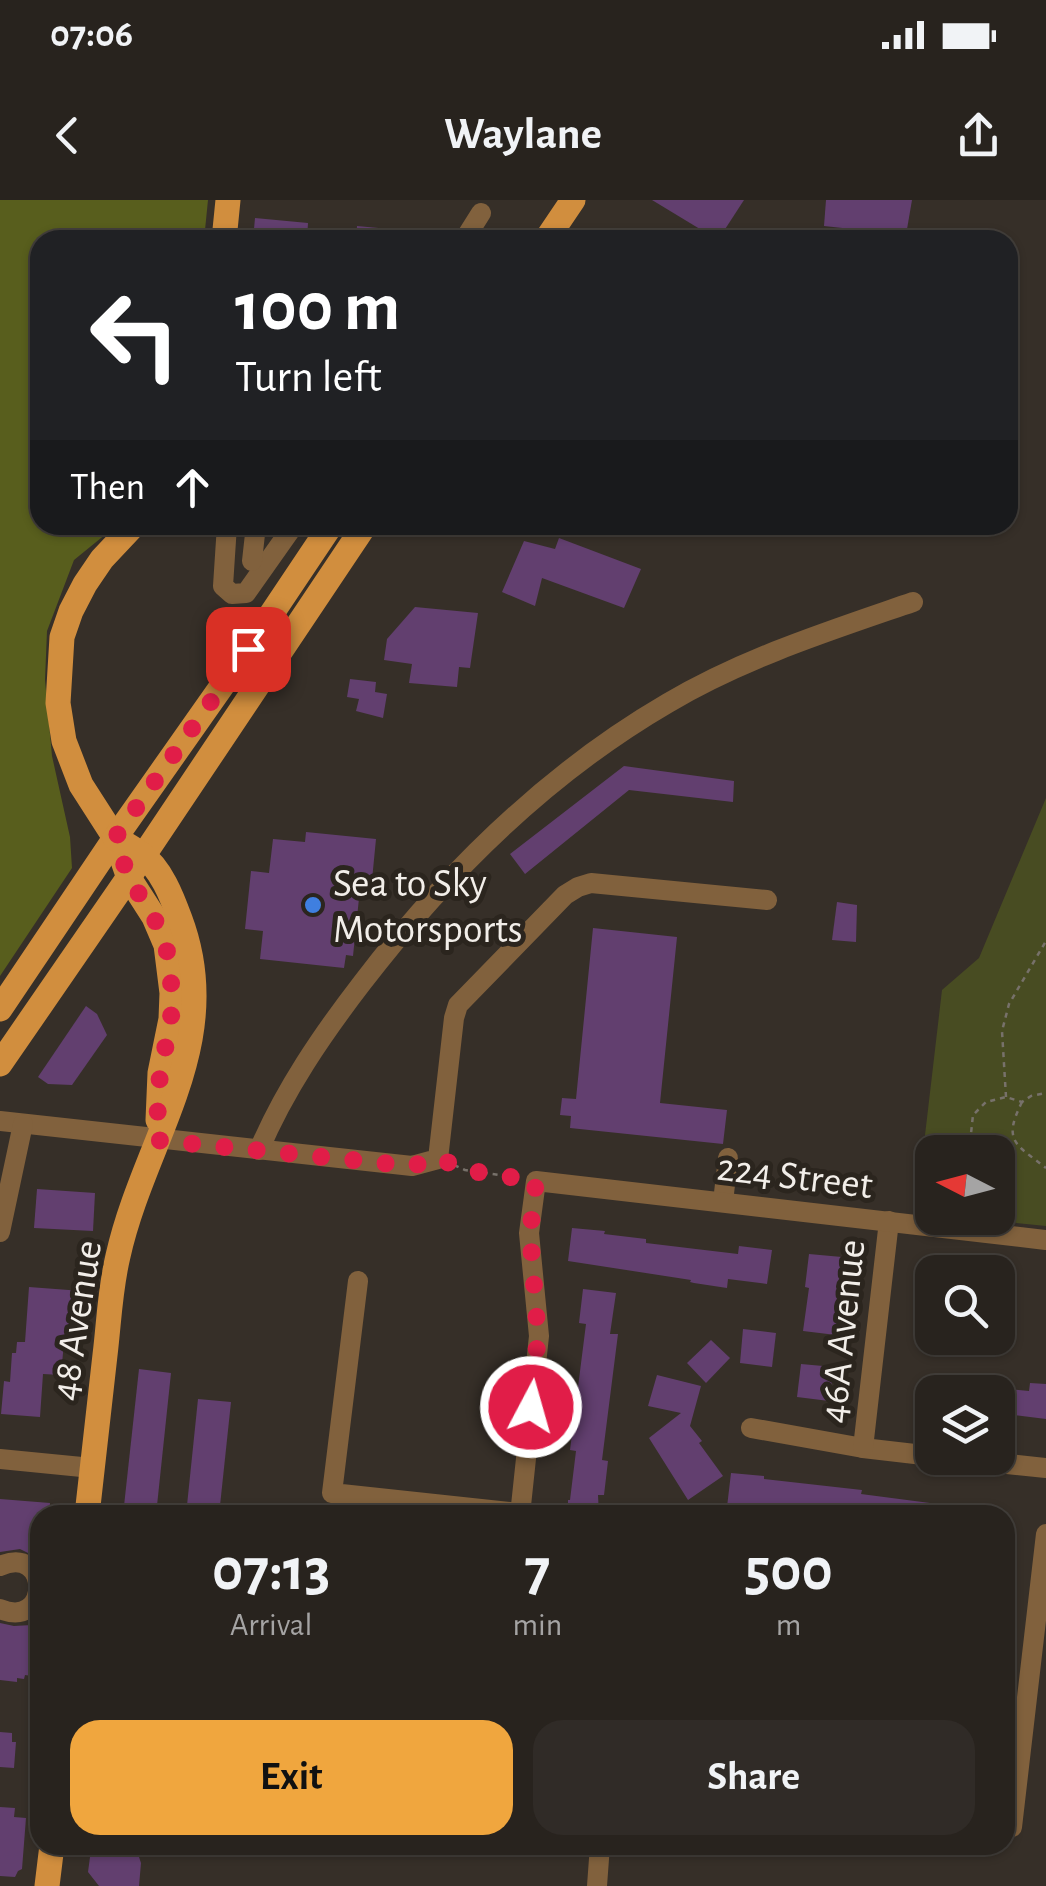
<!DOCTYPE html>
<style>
:root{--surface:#28231e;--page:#302b27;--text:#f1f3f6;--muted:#a5a4a4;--line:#44403c;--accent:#f0a63e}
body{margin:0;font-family:"Alegreya Sans",sans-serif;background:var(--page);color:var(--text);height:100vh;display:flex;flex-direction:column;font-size:38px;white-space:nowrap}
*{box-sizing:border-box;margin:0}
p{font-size:32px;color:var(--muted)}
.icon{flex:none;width:55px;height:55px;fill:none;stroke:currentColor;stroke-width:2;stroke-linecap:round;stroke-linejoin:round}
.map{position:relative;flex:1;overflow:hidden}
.details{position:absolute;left:30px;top:1305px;width:985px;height:350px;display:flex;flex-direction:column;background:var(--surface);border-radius:30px;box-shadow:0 2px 8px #0004,0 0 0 2px var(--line)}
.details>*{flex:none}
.hud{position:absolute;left:30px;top:30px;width:988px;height:305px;border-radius:30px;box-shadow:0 2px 8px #0004,0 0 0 2px var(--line);background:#202124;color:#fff;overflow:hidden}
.needle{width:65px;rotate:276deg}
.fabs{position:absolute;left:915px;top:935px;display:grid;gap:20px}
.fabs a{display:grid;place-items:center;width:100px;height:100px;border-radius:20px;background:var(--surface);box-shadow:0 2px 8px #0004,0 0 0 2px var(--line);font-size:50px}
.pin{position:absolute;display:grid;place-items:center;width:85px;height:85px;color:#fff;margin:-42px;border-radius:20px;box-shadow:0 5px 15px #0006}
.me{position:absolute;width:110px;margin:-55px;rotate:6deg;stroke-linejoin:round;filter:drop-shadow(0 0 8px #0008)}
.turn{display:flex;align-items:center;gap:35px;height:210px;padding:0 40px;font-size:45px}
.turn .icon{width:130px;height:130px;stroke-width:2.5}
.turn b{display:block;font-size:70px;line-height:85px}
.then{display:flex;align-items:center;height:95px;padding:0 40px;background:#0003;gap:20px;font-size:38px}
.eta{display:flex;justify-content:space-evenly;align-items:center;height:170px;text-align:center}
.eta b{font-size:60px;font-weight:600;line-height:70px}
.button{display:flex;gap:20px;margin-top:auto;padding:20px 40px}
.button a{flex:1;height:115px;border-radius:30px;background:var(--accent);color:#111;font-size:40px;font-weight:600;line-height:115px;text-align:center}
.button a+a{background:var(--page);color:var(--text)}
.status{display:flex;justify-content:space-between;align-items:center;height:70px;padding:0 50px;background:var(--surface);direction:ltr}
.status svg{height:28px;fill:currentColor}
header{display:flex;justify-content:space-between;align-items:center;height:130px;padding:0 40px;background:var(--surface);font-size:45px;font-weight:600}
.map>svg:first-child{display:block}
.green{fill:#484c22}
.forest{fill:#585e1d}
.building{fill:#623f6f}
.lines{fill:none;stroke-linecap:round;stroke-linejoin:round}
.path{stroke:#77716a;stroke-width:2.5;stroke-dasharray:5 5;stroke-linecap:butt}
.minor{stroke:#81613d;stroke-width:20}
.major{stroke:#d18e3e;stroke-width:25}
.route{stroke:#e11d48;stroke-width:18;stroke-dasharray:0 32.4}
.shop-dot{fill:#3f7fe0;stroke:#2b251e;stroke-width:4}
.labels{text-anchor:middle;stroke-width:10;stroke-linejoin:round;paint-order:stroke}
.poi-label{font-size:40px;fill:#f2eee9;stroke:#2b251e;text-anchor:start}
.street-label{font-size:40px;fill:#f2eee9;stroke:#2b251e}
</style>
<div class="status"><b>07:06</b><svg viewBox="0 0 49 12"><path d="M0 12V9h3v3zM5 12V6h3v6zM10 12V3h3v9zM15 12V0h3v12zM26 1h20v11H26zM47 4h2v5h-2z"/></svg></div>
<header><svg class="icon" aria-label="back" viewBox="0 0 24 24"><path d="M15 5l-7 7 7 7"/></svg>Waylane<svg class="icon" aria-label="share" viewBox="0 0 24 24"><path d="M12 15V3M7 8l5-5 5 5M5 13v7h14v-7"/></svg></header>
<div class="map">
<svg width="1046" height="1686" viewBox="0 0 1046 1686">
<rect width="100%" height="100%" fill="#362f28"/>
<!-- green -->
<polygon class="green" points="1046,598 1046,1026 969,1018 998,1018 998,952 932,952 932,1014 916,1012 942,790 979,758"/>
<!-- forest -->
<polygon class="forest" points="0,0 208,0 204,40 40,40 40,325 117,325 74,360 47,431 45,480 52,556 70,637 72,668 0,776"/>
<!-- building -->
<g class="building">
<polygon points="652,0 744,0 718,40"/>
<polygon points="826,0 912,0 906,35 824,26"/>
<polygon points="255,18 308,23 307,40 253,40"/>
<polygon points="357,26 411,31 411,40 356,40"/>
<polygon points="559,338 641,369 624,408 542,378 535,406 502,392 524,341 555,349"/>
<polygon points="415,407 478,413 470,468 459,467 457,487 409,483 412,464 384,460 387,439"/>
<polygon points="350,479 376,482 375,492 387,494 383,518 356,511 359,499 347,497"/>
<polygon points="624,566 734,581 733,602 629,590 525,674 510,654"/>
<polygon points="306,632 376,639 372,680 361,679 353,756 346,755 344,768 260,759 263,731 245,729 251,671 269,673 273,639 305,642"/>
<polygon points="837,702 857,705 856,742 832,740"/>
<polygon points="593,728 677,737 660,903 727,910 723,944 570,928 571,916 560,915 562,898 576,899"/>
<polygon points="86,806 97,814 107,835 72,885 48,884 38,877"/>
<polygon points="37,989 95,993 93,1031 34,1028"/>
<polygon points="572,1028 605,1031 604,1034 646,1039 646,1043 696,1049 738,1054 739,1046 772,1050 767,1084 728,1079 727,1088 694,1083 690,1082 691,1080 568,1061"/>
<polygon points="809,1054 842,1057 837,1100 840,1101 836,1135 803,1131 809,1088 805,1087"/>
<polygon points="917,1077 932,1079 932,1114 914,1111"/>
<polygon points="29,1087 82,1091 79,1132 65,1131 61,1175 43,1174 40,1217 1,1214 4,1181 10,1182 12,1153 16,1153 17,1142 25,1142"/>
<polygon points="583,1089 616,1093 610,1134 618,1134 602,1260 608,1261 604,1295 598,1295 599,1315 568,1315 568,1300 570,1300 576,1251 570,1250 586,1124 579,1123"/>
<polygon points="743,1129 776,1133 772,1167 740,1163"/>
<polygon points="711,1140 730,1158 706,1183 687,1163"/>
<polygon points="801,1164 834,1167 829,1201 797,1197"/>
<polygon points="139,1169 171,1173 156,1315 123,1315"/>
<polygon points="657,1175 701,1186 690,1226 702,1241 699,1243 723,1276 688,1300 649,1238 681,1213 648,1206"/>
<polygon points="945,1177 978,1181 976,1192 943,1192"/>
<polygon points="1030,1183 1046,1184 1046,1219 1015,1215 1014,1224 998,1222 998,1188 1029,1191"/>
<polygon points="198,1199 231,1202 219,1315 186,1315"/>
<polygon points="731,1273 764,1276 764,1279 862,1290 861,1294 953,1306 953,1315 777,1315 777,1313 727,1307"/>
<polygon points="0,1299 50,1303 49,1315 40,1315 40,1359 20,1349 0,1352"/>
<polygon points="0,1423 14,1426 32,1425 37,1440 32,1476 25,1475 24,1479 17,1478 17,1482 0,1480"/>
<polygon points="0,1532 12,1533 12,1542 16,1542 14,1568 0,1567"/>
<polygon points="0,1607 15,1608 14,1617 26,1618 22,1669 18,1671 15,1677 0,1676"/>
<polygon points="84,1645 135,1645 141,1663 139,1686 99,1686 88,1672 90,1657 83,1656"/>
</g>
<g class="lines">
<!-- path -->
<g class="path">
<polyline points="1006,897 1002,831 1009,804 1046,741"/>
<path d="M 1022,902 C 1002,942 1016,944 1046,968"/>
<polyline points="969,952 973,915 986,902 1006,897 1022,902 1031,896 1046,893"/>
<polyline points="454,965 465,970 519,978"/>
</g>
<!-- minor -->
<g class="minor">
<polyline points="464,40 481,13"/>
<polyline points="227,325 223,386 232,394 246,393 294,325"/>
<polyline points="252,361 256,325"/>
<polyline points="0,921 412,966 438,959 454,818 458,805 565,695 578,687 591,683 767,700"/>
<path d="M 259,950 C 285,889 322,835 362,783 C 447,672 546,574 668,503 C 744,458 829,431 913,402"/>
<polyline points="723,1002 728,958"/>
<polyline points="0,1032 23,924"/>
<polyline points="358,1081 332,1293 519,1313"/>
<polyline points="751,1228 863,1248 932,1256"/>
<polyline points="863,1248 889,1021"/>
<polyline points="949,1258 1046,1268"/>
<polyline points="0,1259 92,1268"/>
<polyline points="520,1315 539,1136 529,1033 536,981 1046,1040"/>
<path d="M 0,1366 C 51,1344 51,1430 0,1409"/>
<polyline points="1005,1627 1012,1627 1046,1334"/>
<polyline points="597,1686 600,1645"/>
</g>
<!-- major -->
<g class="major">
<polyline points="224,40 228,0"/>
<polyline points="546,40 573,0"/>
<polyline points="134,325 102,359 85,384 71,411 62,437 58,503 64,541 81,585 115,638 129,678 154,717 166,745 172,793 171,819 160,873 158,920"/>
<polyline points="0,809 115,638 248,449 331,325"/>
<polyline points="0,864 144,655 365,325"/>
<path d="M 87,1315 C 93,1262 99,1208 105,1155 C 109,1122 110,1089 118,1056 C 144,939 227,844 180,719 C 172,697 161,668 141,654 C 133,648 124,643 115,638"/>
<polyline points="47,1686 52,1645"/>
</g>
</g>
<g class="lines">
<!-- route -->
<polyline class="route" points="248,449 115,638 129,678 154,718 166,745 170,772 172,793 171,820 160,873 156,940 412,966 438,958 465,970 536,981 530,1033 538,1136 531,1207"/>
</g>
<!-- markers -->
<circle class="shop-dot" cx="313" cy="705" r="10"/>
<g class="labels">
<!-- poi labels -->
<g class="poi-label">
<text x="333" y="696">Sea to Sky<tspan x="333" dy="46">Motorsports</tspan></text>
</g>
<!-- street labels -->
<g class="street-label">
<text transform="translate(795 975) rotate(7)" y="14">224 Street</text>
<text transform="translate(75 1120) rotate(-81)" y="14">48 Avenue</text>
<text transform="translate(841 1131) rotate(-84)" y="14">46A Avenue</text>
</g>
</g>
</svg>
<div class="fabs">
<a><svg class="needle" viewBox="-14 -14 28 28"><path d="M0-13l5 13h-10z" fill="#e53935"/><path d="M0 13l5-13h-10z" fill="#a5a4a4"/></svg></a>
<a><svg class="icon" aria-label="search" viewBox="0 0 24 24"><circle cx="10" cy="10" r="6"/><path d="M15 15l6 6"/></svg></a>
<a><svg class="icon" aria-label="layers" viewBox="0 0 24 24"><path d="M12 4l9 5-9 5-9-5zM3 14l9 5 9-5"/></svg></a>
</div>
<div class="pin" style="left:248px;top:449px;background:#d93025"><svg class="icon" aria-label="arrive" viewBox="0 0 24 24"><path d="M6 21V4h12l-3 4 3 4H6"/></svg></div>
<svg class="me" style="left:531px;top:1207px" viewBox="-20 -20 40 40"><circle r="17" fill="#e11d48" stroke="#fff" stroke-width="3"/><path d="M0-11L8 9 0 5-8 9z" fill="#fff"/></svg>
<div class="hud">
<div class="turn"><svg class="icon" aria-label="left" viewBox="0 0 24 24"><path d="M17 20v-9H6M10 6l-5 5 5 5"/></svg><div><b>100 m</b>Turn left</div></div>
<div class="then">Then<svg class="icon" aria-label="ahead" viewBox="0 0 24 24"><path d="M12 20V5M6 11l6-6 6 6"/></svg></div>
</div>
<section class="details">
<div class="eta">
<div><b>07:13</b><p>Arrival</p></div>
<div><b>7</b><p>min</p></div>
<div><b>500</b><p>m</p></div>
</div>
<div class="button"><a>Exit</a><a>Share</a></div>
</section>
</div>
